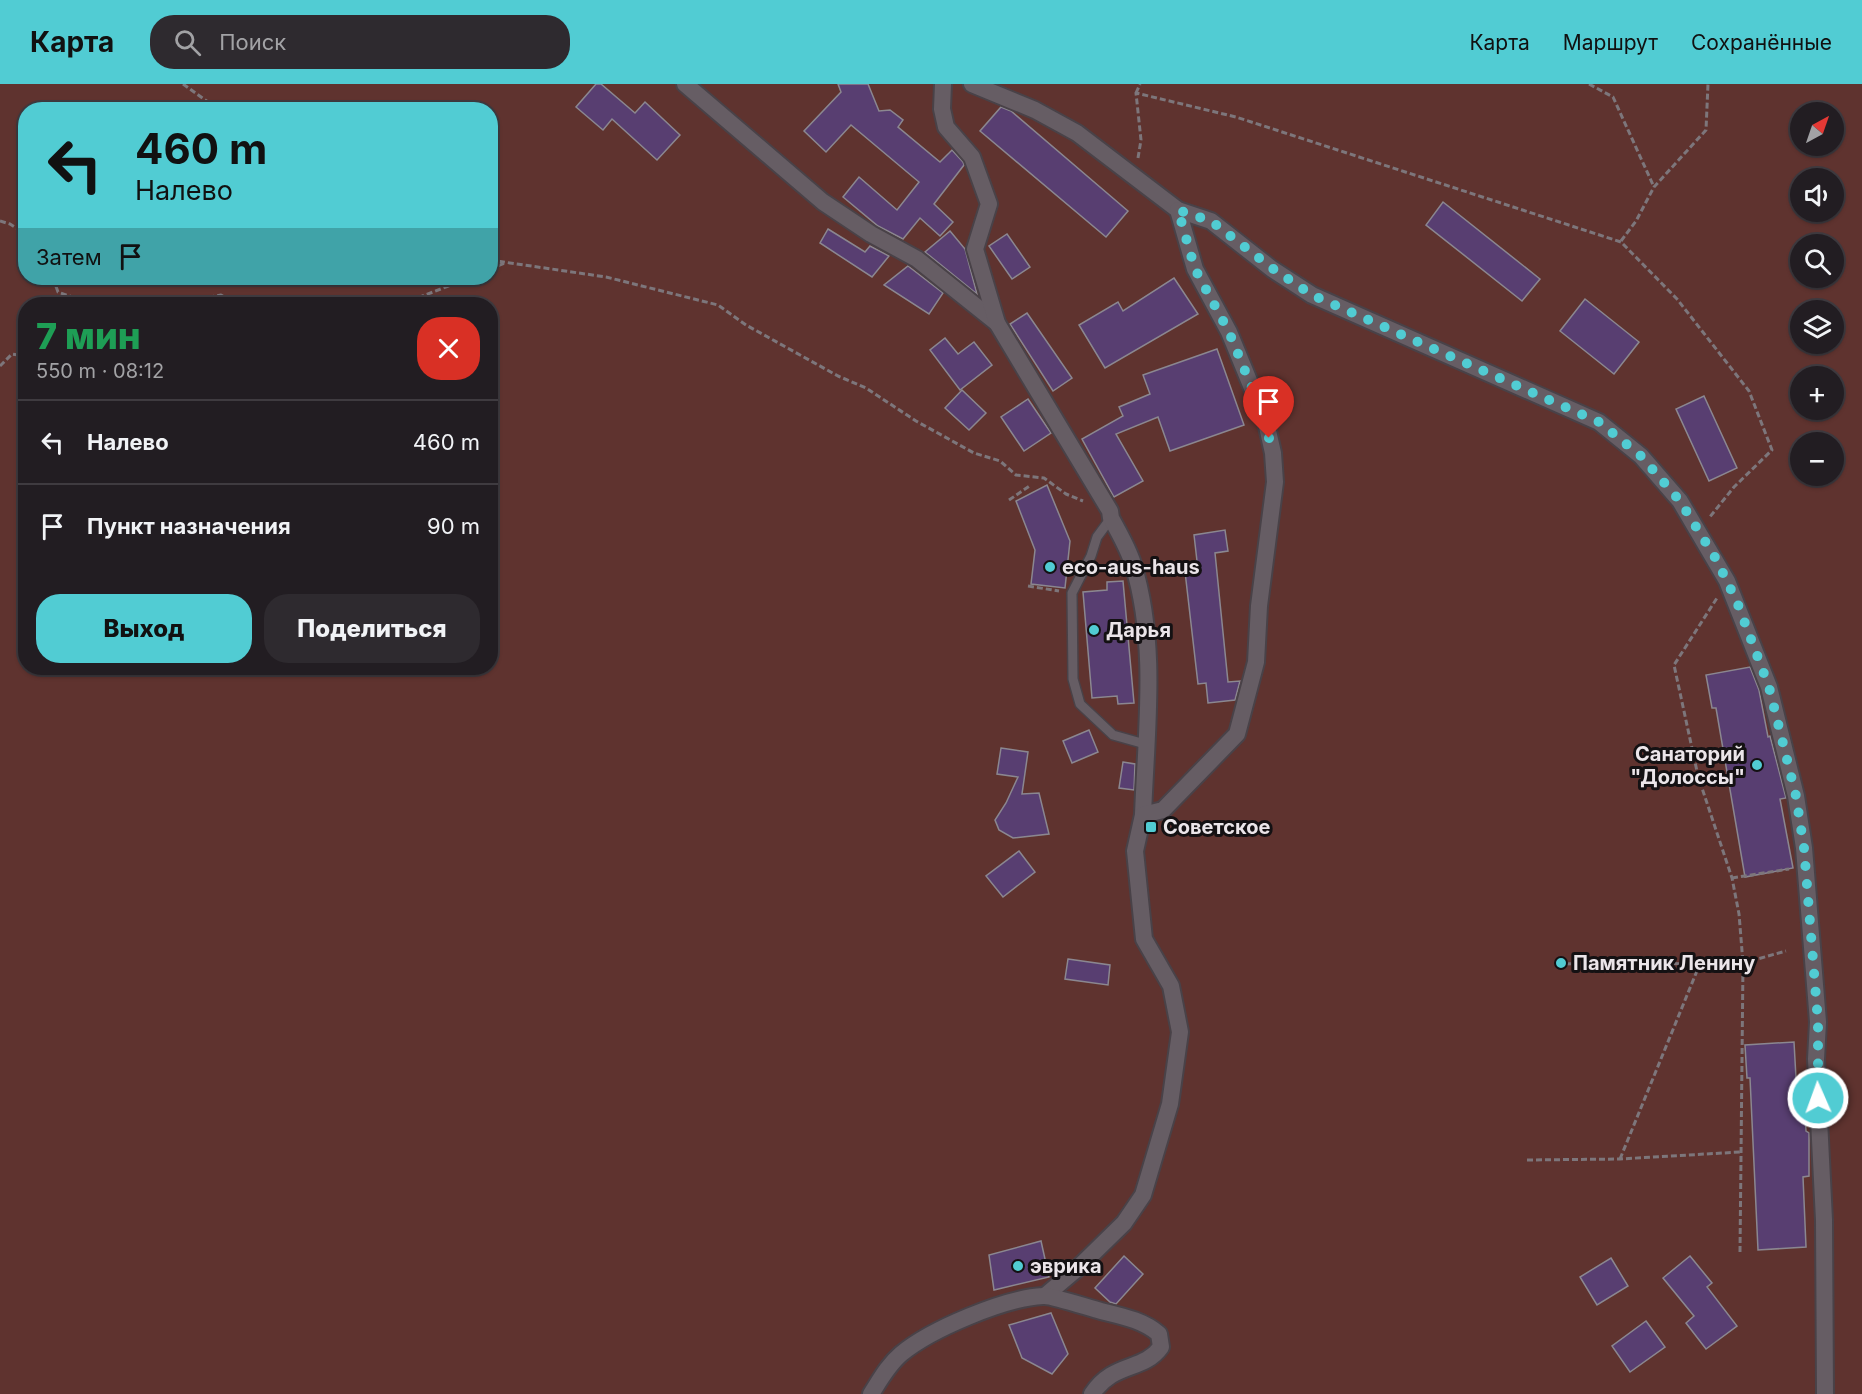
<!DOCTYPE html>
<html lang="ru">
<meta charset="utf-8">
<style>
:root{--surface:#221d22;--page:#2e2a2f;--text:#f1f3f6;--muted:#a2a2a5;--line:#3f3b40;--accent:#51ccd3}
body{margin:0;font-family:Inter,sans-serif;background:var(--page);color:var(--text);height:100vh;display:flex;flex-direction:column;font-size:22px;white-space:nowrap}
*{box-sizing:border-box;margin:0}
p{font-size:20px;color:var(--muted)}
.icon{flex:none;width:33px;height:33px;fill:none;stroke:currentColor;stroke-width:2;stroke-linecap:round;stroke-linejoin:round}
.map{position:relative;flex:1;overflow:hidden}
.side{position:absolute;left:18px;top:213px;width:480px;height:378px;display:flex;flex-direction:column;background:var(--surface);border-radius:24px;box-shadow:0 2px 4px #0004,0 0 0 2px var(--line)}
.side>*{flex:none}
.guide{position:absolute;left:18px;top:18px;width:480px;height:183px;border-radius:24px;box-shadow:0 2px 4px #0004,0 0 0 2px var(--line);background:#51ccd3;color:#111;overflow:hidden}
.needle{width:39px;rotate:40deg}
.buttons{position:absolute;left:1790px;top:18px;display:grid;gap:12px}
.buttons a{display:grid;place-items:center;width:54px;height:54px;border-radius:50%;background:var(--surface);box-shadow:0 2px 4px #0004,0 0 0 2px var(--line);font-size:30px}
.pin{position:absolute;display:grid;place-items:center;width:51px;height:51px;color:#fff;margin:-62px -26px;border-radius:50% 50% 50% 0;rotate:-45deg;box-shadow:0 0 6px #0007}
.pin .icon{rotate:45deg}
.me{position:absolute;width:66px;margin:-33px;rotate:358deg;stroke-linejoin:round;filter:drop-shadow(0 0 4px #0008)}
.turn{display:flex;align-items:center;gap:21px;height:126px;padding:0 18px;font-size:27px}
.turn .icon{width:78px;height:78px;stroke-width:2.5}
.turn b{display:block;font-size:42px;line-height:51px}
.then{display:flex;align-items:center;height:57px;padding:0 18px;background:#0003;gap:12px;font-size:22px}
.round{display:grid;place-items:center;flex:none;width:63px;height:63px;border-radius:24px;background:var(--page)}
.overview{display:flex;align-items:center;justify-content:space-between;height:102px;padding:0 18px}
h1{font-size:36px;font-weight:800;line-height:45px;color:#1e9e55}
.cta{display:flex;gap:12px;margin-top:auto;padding:12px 18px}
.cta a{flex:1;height:69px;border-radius:24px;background:var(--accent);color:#111;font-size:24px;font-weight:800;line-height:69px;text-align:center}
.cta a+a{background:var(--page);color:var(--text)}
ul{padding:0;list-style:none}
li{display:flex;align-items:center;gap:18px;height:84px;padding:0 18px;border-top:2px solid var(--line)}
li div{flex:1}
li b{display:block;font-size:22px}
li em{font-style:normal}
header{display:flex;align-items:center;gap:36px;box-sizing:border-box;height:84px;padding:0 30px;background:var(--accent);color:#111}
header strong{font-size:28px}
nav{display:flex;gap:33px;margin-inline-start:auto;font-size:21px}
.search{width:420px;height:54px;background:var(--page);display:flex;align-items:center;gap:15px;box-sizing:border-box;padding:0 21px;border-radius:24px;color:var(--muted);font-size:22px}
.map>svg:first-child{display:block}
.green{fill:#5f332f;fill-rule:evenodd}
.building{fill:#583e71;stroke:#8b8790;stroke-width:1.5}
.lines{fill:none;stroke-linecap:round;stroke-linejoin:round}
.service-casing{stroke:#494248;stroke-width:12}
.minor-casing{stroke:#494248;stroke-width:20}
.tertiary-casing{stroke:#494248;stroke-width:20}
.path{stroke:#7d767b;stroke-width:3;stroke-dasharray:6 3;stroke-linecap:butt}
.service{stroke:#665d64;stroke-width:9}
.minor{stroke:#665d64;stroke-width:16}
.tertiary{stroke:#665d64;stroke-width:16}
.route{stroke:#51ccd3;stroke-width:10;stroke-dasharray:0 18}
.poi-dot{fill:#51ccd3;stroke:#141113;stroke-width:2}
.labels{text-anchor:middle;stroke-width:6;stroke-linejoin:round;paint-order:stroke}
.poi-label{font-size:20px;font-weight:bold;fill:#ebe5e9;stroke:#141113;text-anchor:start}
</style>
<header>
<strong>Карта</strong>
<div class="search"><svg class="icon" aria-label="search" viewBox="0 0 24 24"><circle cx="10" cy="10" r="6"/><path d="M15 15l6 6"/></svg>Поиск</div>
<nav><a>Карта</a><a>Маршрут</a><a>Сохранённые</a></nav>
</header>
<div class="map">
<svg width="1862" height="1310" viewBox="0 0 1862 1310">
<rect width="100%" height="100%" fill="#2e272d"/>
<!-- green -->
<path class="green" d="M 0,0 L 1862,0 L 1862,1310 L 0,1310 ZM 26,26 L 490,26 L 490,194 L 26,194 ZM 1800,28 L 1833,28 L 1833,62 L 1800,62 ZM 1800,94 L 1833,94 L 1833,128 L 1800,128 ZM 1800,160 L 1833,160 L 1833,194 L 1800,194 ZM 26,220 L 490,220 L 490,584 L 26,584 ZM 1800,226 L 1833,226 L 1833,260 L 1800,260 ZM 1800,292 L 1833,292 L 1833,326 L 1800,326 ZM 1800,358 L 1833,358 L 1833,392 L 1800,392 Z"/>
<!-- building -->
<g class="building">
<polygon points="596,0 601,0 635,29 645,18 680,51 657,76 612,35 603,46 576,23"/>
<polygon points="838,0 868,0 879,27 890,26 903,36 898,43 940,78 952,66 963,78 964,81 934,120 953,138 940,152 920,134 903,155 878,142 843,113 859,93 897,126 919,98 851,41 826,68 804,47 841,8"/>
<polygon points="1001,23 1011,27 1128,127 1106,153 980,47"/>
<polygon points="1443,118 1540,195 1522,217 1426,141"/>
<polygon points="828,145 865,168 870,162 889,172 872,193 820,159"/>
<polygon points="950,147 965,165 977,210 925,168"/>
<polygon points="1007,150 1030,183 1012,195 989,162"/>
<polygon points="908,182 943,209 929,230 884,201"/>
<polygon points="1174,194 1198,230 1105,284 1079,241 1118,218 1123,227"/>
<polygon points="1585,215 1639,258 1614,290 1560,247"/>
<polygon points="1027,229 1072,294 1053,307 1010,240"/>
<polygon points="945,254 958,270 974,258 992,281 960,306 930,266"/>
<polygon points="1217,265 1244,341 1170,367 1158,333 1116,350 1143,397 1114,413 1082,355 1123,332 1119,323 1150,310 1143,291"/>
<polygon points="962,306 986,329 969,346 945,324"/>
<polygon points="1704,312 1737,384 1709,397 1676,325"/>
<polygon points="1028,315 1051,349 1024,367 1001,333"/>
<polygon points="1047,401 1070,457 1065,504 1031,500 1035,466 1016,417"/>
<polygon points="1225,446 1228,467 1215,469 1228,598 1240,597 1235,616 1208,619 1206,599 1198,600 1184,479 1197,477 1194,451"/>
<polygon points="1123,497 1134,619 1118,620 1117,612 1092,614 1083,508 1107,506 1107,498"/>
<polygon points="1750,583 1759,606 1768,653 1770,652 1786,714 1780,715 1793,784 1745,793 1716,624 1712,624 1706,591"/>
<polygon points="1089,646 1098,668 1072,679 1063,657"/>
<polygon points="1001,664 1028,668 1022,710 1039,709 1049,750 1013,754 999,746 995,736 1006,719 1018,693 997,690"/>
<polygon points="1123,678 1135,680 1134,706 1119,704"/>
<polygon points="1019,767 1035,788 1003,813 986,792"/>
<polygon points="1068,875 1110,881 1108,901 1065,895"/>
<polygon points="1794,958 1798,1030 1805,1029 1806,1047 1809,1049 1809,1092 1803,1093 1806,1163 1758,1166 1750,994 1747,994 1745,961"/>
<polygon points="1041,1157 1049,1193 994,1206 989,1171"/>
<polygon points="1124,1172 1143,1190 1116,1220 1110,1218 1095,1204"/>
<polygon points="1690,1172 1712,1199 1707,1203 1737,1242 1706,1265 1686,1239 1694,1232 1663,1194"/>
<polygon points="1611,1174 1628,1202 1597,1221 1580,1193"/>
<polygon points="1051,1229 1068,1270 1052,1290 1022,1274 1009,1241"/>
<polygon points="1646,1237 1665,1263 1630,1288 1612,1262"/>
</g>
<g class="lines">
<!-- service casing -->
<g class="service-casing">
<polyline id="service" points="1111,434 1097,453 1091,472 1072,509 1073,595 1080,620 1113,651 1145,660"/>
</g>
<!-- minor casing -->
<g class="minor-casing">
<g id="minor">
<polyline points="685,0 823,118 871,150 917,175 997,239"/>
<path d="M 943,0 L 942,25 L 946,43 L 972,73 L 989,120 L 975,165 L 997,239 L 1110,427 L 1111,434 C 1119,449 1128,464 1133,480 C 1158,561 1146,647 1143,731"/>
<polyline points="972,0 1035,26 1077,49 1178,126 1211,137 1272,185 1312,211 1599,338 1641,372 1680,417 1727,497 1769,603 1796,712 1804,764 1818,938 1816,975 1824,1136 1825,1310"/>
<polyline points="1046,1211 1078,1184 1124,1139 1143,1111 1170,1020 1180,948 1171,902 1144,855 1135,767 1143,731 1163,726 1237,650 1256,578 1259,522 1275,398 1273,369 1266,338 1229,248 1195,185 1178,126"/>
</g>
</g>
<!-- tertiary casing -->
<g class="tertiary-casing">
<path id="tertiary" d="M 871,1310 C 880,1296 888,1281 901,1270 C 931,1245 1005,1214 1043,1212 C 1051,1211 1089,1224 1101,1227 C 1121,1232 1143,1236 1159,1250 L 1161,1263 C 1143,1288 1114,1277 1092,1310"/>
</g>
<!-- path -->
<g class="path">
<polyline points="183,0 219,26"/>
<polyline points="1589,0 1613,13 1654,103"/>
<polyline points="1136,9 1140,0"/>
<polyline points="1138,74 1141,56 1136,9 1236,33 1621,158 1677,215 1749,307 1772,366 1734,403 1709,434"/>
<polyline points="0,137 10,140 26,150"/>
<polyline points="1621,157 1636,137 1654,103 1706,46 1708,0"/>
<polyline points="490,176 606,193 718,221 746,241 838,292 866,304 916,337 974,369 1000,377 1016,391 1044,394 1066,410 1083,417"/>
<polyline points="490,185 505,179"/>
<polyline points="53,194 58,208 92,220"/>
<polyline points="173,220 221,211 238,220"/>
<polyline points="413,220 415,215 469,194"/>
<polyline points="0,282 12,270 26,272"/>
<polyline points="1009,416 1031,401"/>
<polyline points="1028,502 1059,507"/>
<polyline points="1732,794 1789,785"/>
<path d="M 1565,880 C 1624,876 1684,882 1743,879 L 1739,830 L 1732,794 L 1698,692 L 1674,581 L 1717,514"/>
<polyline points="1620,1075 1699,882"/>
<polyline points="1527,1076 1620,1075 1740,1068"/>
<polyline points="1740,1168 1743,879 1786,867"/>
</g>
<!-- service -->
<use href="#service" class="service"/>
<!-- minor -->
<use href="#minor" class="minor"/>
<!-- tertiary -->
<use href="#tertiary" class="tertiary"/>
</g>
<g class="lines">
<!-- route -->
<polyline class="route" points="1269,354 1266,338 1229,248 1195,185 1178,126 1211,137 1272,184 1312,211 1599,338 1641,372 1680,417 1716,475 1737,518 1769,603 1796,712 1804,764 1818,938 1818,1014"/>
</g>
<!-- markers -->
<g class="poi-dot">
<circle cx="1050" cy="483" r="6"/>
<circle cx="1094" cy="546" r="6"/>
<circle cx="1757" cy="681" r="6"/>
<rect x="1145" y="737" width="12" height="12" rx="3"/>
<circle cx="1561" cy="879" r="6"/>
<circle cx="1018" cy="1182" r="6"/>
</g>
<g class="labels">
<!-- poi labels -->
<g class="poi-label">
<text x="1062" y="490">eco-aus-haus</text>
<text x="1106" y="553">Дарья</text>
<text x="1745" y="677" text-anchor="end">Санаторий<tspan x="1745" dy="23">"Долоссы"</tspan></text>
<text x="1163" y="750">Советское</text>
<text x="1573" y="886">Памятник Ленину</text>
<text x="1030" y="1189">эврика</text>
</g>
</g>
</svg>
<div class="buttons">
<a><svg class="needle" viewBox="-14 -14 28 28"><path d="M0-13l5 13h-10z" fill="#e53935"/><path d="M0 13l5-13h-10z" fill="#a2a2a5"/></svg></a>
<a><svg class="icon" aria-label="sound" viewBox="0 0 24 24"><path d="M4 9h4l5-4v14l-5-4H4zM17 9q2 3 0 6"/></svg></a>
<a><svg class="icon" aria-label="search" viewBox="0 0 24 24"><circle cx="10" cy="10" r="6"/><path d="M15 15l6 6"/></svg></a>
<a><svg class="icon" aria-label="layers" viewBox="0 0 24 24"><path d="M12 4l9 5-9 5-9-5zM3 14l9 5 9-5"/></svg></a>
<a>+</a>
<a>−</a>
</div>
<div class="pin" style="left:1269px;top:354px;background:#d93025"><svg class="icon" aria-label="arrive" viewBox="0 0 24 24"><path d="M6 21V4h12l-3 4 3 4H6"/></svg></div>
<svg class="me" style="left:1818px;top:1014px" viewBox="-20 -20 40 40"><circle r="17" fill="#51ccd3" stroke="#fff" stroke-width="3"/><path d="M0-11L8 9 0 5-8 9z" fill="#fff"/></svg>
<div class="guide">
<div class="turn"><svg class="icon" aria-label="left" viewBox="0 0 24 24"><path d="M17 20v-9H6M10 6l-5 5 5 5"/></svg><div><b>460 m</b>Налево</div></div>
<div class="then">Затем<svg class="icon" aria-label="arrive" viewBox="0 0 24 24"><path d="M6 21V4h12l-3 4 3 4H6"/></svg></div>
</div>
<section class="side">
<div class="overview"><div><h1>7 мин</h1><p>550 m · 08:12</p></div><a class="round" style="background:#d93025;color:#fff"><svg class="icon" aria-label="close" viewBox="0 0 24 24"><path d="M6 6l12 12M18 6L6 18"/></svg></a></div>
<ul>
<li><svg class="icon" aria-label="left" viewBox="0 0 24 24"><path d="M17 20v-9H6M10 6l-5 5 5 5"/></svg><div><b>Налево</b></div><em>460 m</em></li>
<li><svg class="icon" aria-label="arrive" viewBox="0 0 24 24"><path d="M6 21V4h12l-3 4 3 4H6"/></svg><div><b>Пункт назначения</b></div><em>90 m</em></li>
</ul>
<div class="cta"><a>Выход</a><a>Поделиться</a></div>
</section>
</div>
